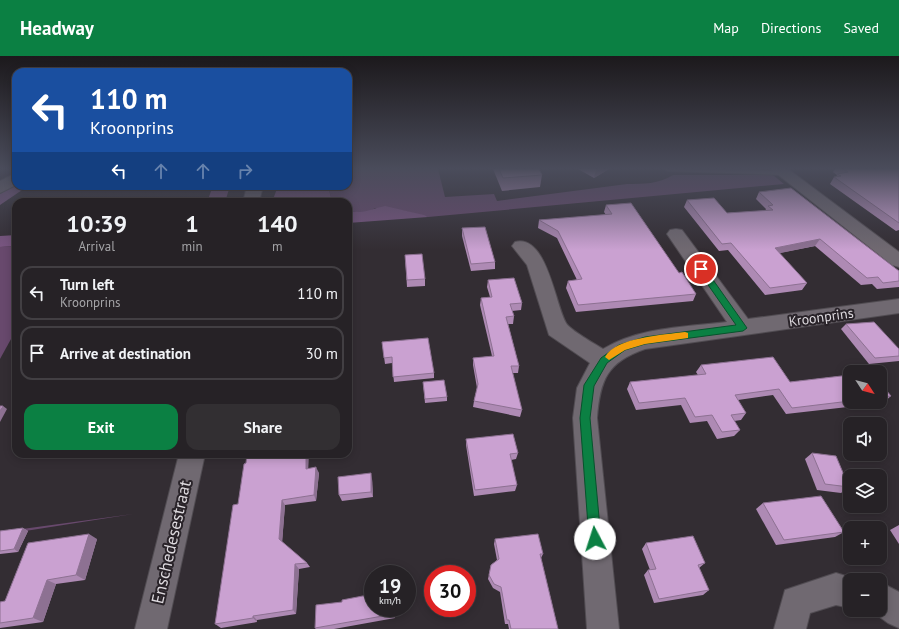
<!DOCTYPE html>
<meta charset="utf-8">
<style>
:root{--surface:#262226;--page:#322f32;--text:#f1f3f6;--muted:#a4a4a7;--line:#423f43;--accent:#0b8043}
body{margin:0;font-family:"PT Sans",sans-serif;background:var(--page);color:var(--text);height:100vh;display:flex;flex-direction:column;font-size:15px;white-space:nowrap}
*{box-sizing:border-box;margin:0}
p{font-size:13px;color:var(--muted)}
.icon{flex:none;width:22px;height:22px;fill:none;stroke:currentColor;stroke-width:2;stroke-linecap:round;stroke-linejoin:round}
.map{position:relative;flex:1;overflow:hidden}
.sheet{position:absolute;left:12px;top:142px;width:340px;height:260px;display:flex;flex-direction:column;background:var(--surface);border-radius:12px;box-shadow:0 2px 10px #0003,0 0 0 1px var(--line)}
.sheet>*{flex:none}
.banner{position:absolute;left:12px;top:12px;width:340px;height:122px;border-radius:12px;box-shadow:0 2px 10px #0003,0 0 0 1px var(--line);background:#1a4fa0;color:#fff;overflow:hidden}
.needle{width:26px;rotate:126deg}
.tools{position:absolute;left:843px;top:309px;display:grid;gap:8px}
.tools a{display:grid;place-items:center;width:44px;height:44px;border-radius:8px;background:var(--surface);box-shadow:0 2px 10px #0003,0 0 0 1px var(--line);font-size:20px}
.speed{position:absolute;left:364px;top:509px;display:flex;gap:8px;font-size:20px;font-weight:700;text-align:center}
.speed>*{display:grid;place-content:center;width:52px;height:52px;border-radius:50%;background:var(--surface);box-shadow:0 2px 10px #0003,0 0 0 1px var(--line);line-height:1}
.speed small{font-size:10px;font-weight:400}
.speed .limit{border:6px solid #d22;background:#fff;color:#111}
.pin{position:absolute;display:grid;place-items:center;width:34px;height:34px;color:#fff;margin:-17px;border:2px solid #fff;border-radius:50%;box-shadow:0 1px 4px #0007}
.me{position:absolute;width:44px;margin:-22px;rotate:355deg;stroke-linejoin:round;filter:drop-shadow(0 0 3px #0008)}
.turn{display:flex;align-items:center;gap:14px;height:84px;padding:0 12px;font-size:18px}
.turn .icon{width:52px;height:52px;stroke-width:2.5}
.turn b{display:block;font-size:28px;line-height:34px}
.lanes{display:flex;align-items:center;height:38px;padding:0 12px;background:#0003;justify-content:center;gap:20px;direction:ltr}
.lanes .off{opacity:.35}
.eta{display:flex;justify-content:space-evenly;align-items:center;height:68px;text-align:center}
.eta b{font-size:24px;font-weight:700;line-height:28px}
.action{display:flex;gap:8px;margin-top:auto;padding:8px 12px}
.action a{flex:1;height:46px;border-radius:12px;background:var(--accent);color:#fff;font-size:16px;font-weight:700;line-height:46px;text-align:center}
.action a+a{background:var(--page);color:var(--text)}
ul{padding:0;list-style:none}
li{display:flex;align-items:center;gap:12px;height:54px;margin:0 8px 6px;padding:0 4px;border:2px solid var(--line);border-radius:12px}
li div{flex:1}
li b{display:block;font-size:15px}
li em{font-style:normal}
header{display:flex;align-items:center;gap:24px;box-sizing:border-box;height:56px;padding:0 20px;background:var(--accent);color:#fff}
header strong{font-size:19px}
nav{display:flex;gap:22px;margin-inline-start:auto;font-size:14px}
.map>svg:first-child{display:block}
.green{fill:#68496d}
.forest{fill:#7a5581}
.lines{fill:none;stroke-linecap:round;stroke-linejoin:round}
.service-casing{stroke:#514c52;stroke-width:2}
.minor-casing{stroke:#514c52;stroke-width:2}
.secondary-casing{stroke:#514c52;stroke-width:2}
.service{fill:#706971;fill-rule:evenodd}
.minor{fill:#706971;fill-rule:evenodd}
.secondary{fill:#706971;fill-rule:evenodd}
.wall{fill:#ae8ab4}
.shaded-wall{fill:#8d7192}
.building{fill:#caa1d1;stroke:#8d7192}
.route{fill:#0b8043;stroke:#07532c}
.slow{fill:#f59e0b}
.labels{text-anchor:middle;stroke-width:4;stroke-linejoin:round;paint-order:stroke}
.street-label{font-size:14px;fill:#ddd9de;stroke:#292329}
.near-street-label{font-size:17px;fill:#ddd9de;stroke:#292329}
</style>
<header>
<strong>Headway</strong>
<nav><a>Map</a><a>Directions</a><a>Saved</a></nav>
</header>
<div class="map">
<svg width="899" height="573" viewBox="0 0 899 573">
<rect width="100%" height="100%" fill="#332d33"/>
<!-- green -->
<g class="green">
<path d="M 348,113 L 438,113 L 445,141 L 494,138 L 497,145 L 627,128 C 644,128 658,128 673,119 L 773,119 L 784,128 L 428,161 L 405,155 L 375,152 L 369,156 L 360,157 L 348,154 L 348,146 L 336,146 L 331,141 L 328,131 L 326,130 L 348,130 Z"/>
<polygon points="16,190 16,274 0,303 0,191"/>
<polygon points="133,458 0,479 0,476"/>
</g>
<!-- forest -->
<g class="forest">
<polygon points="16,126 16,130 28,130 0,149 0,136"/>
<polygon points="213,130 230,130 225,146 207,146"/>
<polygon points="278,130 326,130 328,131 331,141 336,146 272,146"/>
<path d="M 385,150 L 424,159 L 428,161 L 348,167 L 348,154 C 364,159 370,153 385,150 Z"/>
<polygon points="16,179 16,190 0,191 0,180"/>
</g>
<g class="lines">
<!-- service casing -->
<g class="service-casing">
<polygon id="service" points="664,113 782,115 786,117 782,119 668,115"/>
</g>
<!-- minor casing -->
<g class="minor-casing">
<g id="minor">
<polygon points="771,113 788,113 899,196 899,211 892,209"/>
<polygon points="16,117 16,129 0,137 0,125"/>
<path d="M 676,173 L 682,174 L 748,263 L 899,243 L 899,257 L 645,293 C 607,306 600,324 597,362 L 619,573 L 587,573 L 573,362 L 577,332 L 590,307 L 549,279 L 527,209 L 512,190 L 515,186 C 547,178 555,248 566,267 C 570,274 595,288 603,293 C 640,271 686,271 727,266 L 667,178 L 670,174 Z"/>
<polygon points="836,517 859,524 850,524 850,552 836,549 810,557 806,573 774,573 785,534"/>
<polygon points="880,526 899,536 899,572 888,567 870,554 880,554"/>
</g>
</g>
<!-- secondary casing -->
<g class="secondary-casing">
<g id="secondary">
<polygon points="247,130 263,130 259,146 243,146"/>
<polygon points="179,398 205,398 167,573 135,573"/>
</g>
</g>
<!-- service -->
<use href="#service" class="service"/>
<!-- minor -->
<use href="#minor" class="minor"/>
<!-- secondary -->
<use href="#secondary" class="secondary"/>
</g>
<!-- wall -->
<g class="wall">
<polygon points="493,113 539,113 542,119 540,131 502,135"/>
<polygon points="578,113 609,113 594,122"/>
<polygon points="835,113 899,113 899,174 896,175 830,128 834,121 836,121 837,119 833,116"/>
<polygon points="759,136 899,215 899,231 877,233 872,228 861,229 815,190 779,197 807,227 802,234 765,239 728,194 719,195 684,151 687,144 727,157 765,155 766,153 756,143"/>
<polygon points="606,149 679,217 696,238 693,245 576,256 566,232 568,225 577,224 557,182 538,172 539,164 606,159 604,156"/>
<polygon points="462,172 495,206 495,213 471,215 462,180"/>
<polygon points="405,199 425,223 425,230 407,231"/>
<polygon points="488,224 522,247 521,254 512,255 514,260 513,268 508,268 519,310 518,317 512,317 522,354 520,361 473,351 474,345 477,332 473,309 473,302 492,300 480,249 481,242 490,241 487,231"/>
<polygon points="846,268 899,293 899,305 869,308 841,273"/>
<polygon points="382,286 434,317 434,322 394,326 392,307 385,308"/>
<polygon points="348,291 350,297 350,313 348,313"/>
<polygon points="701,309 790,326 850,319 850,346 880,346 880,327 891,340 883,347 786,358 773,339 738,344 746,357 741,364 734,365 740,374 734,380 717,383 707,365 690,367 681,349 636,354 627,333 630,326 698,319 696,316"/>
<polygon points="423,326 447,341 447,345 425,347"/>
<polygon points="466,383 518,397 516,403 511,404 517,429 515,435 474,440 466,389"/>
<polygon points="812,397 849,431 841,437 817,434 805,403"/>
<polygon points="308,412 319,417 316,445 285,449 282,486 307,507 310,511 299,513 296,558 257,564 257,566 221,572 215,568 238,448"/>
<polygon points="372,423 373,441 342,445 339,439"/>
<polygon points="763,447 844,476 835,481 776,489 756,453"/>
<polygon points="899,469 899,488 890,474"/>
<polygon points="23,472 28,475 18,496 0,498 0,475"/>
<polygon points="97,483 85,524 56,528 43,566 0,572 0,546 5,545"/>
<polygon points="495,483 543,498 541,502 558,573 509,573 508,568 505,568 500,536 493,532 488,523 491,509 497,504 494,488"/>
<polygon points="646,487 705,507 699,512 709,534 703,539 654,547 644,519 648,514 650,514 642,493"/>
<polygon points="342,546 373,552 394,552 395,562 334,573 316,573 315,572"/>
</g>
<!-- shaded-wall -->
<g class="shaded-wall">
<polygon points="596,113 609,113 594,122"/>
<polygon points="820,183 815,190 771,199 775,192"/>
<polygon points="348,291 350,297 350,313 348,306"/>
<polygon points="3,350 7,353 0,366 0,355"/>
<polygon points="306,398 309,398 308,418 306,413"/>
<polygon points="316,411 319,417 316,445 314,439"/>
<polygon points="371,417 372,423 373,441 371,436"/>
<polygon points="282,444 285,449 282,488 279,483"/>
<polygon points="23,472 28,475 18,496 14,493"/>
<polygon points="89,478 97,483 85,524 76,519"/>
<polygon points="295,508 299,513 296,558 293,554"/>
<polygon points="47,524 56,528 43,566 33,562"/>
<polygon points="393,552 394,552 395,562 394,558"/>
<polygon points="253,560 257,564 257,566 253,562"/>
</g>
<!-- building -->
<g class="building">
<polygon points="499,113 539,113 542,119 503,122"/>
<polygon points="843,113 899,113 899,167 834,121 841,120 837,118 848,116"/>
<polygon points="791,132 899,215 899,225 883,227 878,221 867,222 820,183 775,192 807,227 770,232 731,187 722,188 687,144 714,142 727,157 773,154 768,150 773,149 759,136"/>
<polygon points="631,147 679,217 682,216 696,238 578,249 568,225 582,223 558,175 539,164 612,158 606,149"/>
<polygon points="485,171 495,206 471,208 462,172"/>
<polygon points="422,198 425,223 407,224 405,199"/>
<polygon points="514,222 522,247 510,248 514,260 506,261 519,310 511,310 522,354 474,345 478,328 473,302 494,300 481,242 492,241 488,224"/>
<polygon points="874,266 899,293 899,300 875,302 846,268"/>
<polygon points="428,282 434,317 393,321 392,301 384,302 382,286"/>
<polygon points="773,301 790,326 850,319 850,345 792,352 779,333 735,339 746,357 731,359 740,374 722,376 712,359 695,361 685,342 639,347 630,326 706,318 701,309"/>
<polygon points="444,324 447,341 425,343 423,326"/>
<polygon points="880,327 891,340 880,341"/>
<polygon points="0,350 3,350 0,355"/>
<polygon points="513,378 518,397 510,398 517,429 475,434 466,383"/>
<polygon points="812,397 836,400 849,431 825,428"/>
<polygon points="247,398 306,398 306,413 316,411 314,439 282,444 279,483 307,507 295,508 293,554 253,560 253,562 215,568 233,449 238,448 244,408 246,407"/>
<polygon points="371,417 371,436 339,439 338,421"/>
<polygon points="821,440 844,476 784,484 763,447"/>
<polygon points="23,472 14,493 0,495 0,475"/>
<polygon points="89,478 76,519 47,524 33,562 0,567 0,546 5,545 28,487"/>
<polygon points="538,478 543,498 540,498 558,573 511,573 509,564 507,564 501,531 494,528 489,519 491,509 499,503 495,483"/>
<polygon points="693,480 705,507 698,509 709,534 659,543 648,514 656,513 646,487"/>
<polygon points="373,538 373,552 393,552 394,558 315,572 316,549 342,546 342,544"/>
</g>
<!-- sky -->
<linearGradient id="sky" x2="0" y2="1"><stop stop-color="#1c191c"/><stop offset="0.58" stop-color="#4a4c5b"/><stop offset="1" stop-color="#4a4c5b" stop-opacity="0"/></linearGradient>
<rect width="899" height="194" fill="url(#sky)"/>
<!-- route -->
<polygon class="route" points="701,210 704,211 747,272 743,275 645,288 625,294 607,307 594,330 590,362 601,483 599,487 595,489 591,487 589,483 580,362 584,329 601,302 619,289 645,281 736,269 697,213"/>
<!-- slow -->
<path class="slow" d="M 685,276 L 688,277 L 688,282 L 645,288 L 625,294 L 609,304 L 605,301 C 616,281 664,279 685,276 Z"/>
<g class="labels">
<!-- street labels -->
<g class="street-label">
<text transform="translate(821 261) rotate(-8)" y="5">Kroonprins</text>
</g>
<!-- near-street labels -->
<g class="near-street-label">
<text transform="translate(171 486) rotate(-77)" y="6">Enschedesestraat</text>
</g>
</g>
</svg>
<div class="tools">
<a><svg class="needle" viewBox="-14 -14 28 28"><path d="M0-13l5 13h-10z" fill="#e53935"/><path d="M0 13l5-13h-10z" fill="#a4a4a7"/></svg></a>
<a><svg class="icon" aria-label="sound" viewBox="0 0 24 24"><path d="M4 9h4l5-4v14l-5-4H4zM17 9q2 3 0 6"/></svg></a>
<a><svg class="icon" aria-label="layers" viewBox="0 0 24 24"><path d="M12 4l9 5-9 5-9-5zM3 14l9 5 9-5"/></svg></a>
<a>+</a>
<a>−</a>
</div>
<div class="speed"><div>19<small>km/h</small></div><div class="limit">30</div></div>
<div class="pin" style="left:701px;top:213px;background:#d93025"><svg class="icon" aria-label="arrive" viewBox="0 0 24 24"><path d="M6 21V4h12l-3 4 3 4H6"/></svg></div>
<svg class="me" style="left:595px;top:483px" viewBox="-20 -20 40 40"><circle r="19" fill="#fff"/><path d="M0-13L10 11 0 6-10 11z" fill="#0b8043"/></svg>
<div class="banner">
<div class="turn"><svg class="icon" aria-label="left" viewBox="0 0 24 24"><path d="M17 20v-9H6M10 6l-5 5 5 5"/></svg><div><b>110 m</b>Kroonprins</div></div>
<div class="lanes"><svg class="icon" aria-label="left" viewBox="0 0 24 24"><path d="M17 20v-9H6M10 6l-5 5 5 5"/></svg><svg class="icon off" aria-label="ahead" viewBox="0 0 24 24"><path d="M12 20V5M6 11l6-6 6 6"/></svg><svg class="icon off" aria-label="ahead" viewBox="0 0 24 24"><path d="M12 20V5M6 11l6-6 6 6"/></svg><svg class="icon off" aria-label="right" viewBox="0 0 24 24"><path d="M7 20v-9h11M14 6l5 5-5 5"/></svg></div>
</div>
<section class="sheet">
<div class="eta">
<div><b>10:39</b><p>Arrival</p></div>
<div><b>1</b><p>min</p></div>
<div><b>140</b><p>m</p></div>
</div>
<ul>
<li><svg class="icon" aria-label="left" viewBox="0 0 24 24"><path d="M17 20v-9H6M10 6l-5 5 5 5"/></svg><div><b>Turn left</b><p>Kroonprins</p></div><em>110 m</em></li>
<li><svg class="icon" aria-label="arrive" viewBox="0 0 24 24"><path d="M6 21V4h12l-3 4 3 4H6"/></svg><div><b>Arrive at destination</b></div><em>30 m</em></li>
</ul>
<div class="action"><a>Exit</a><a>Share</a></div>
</section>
</div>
